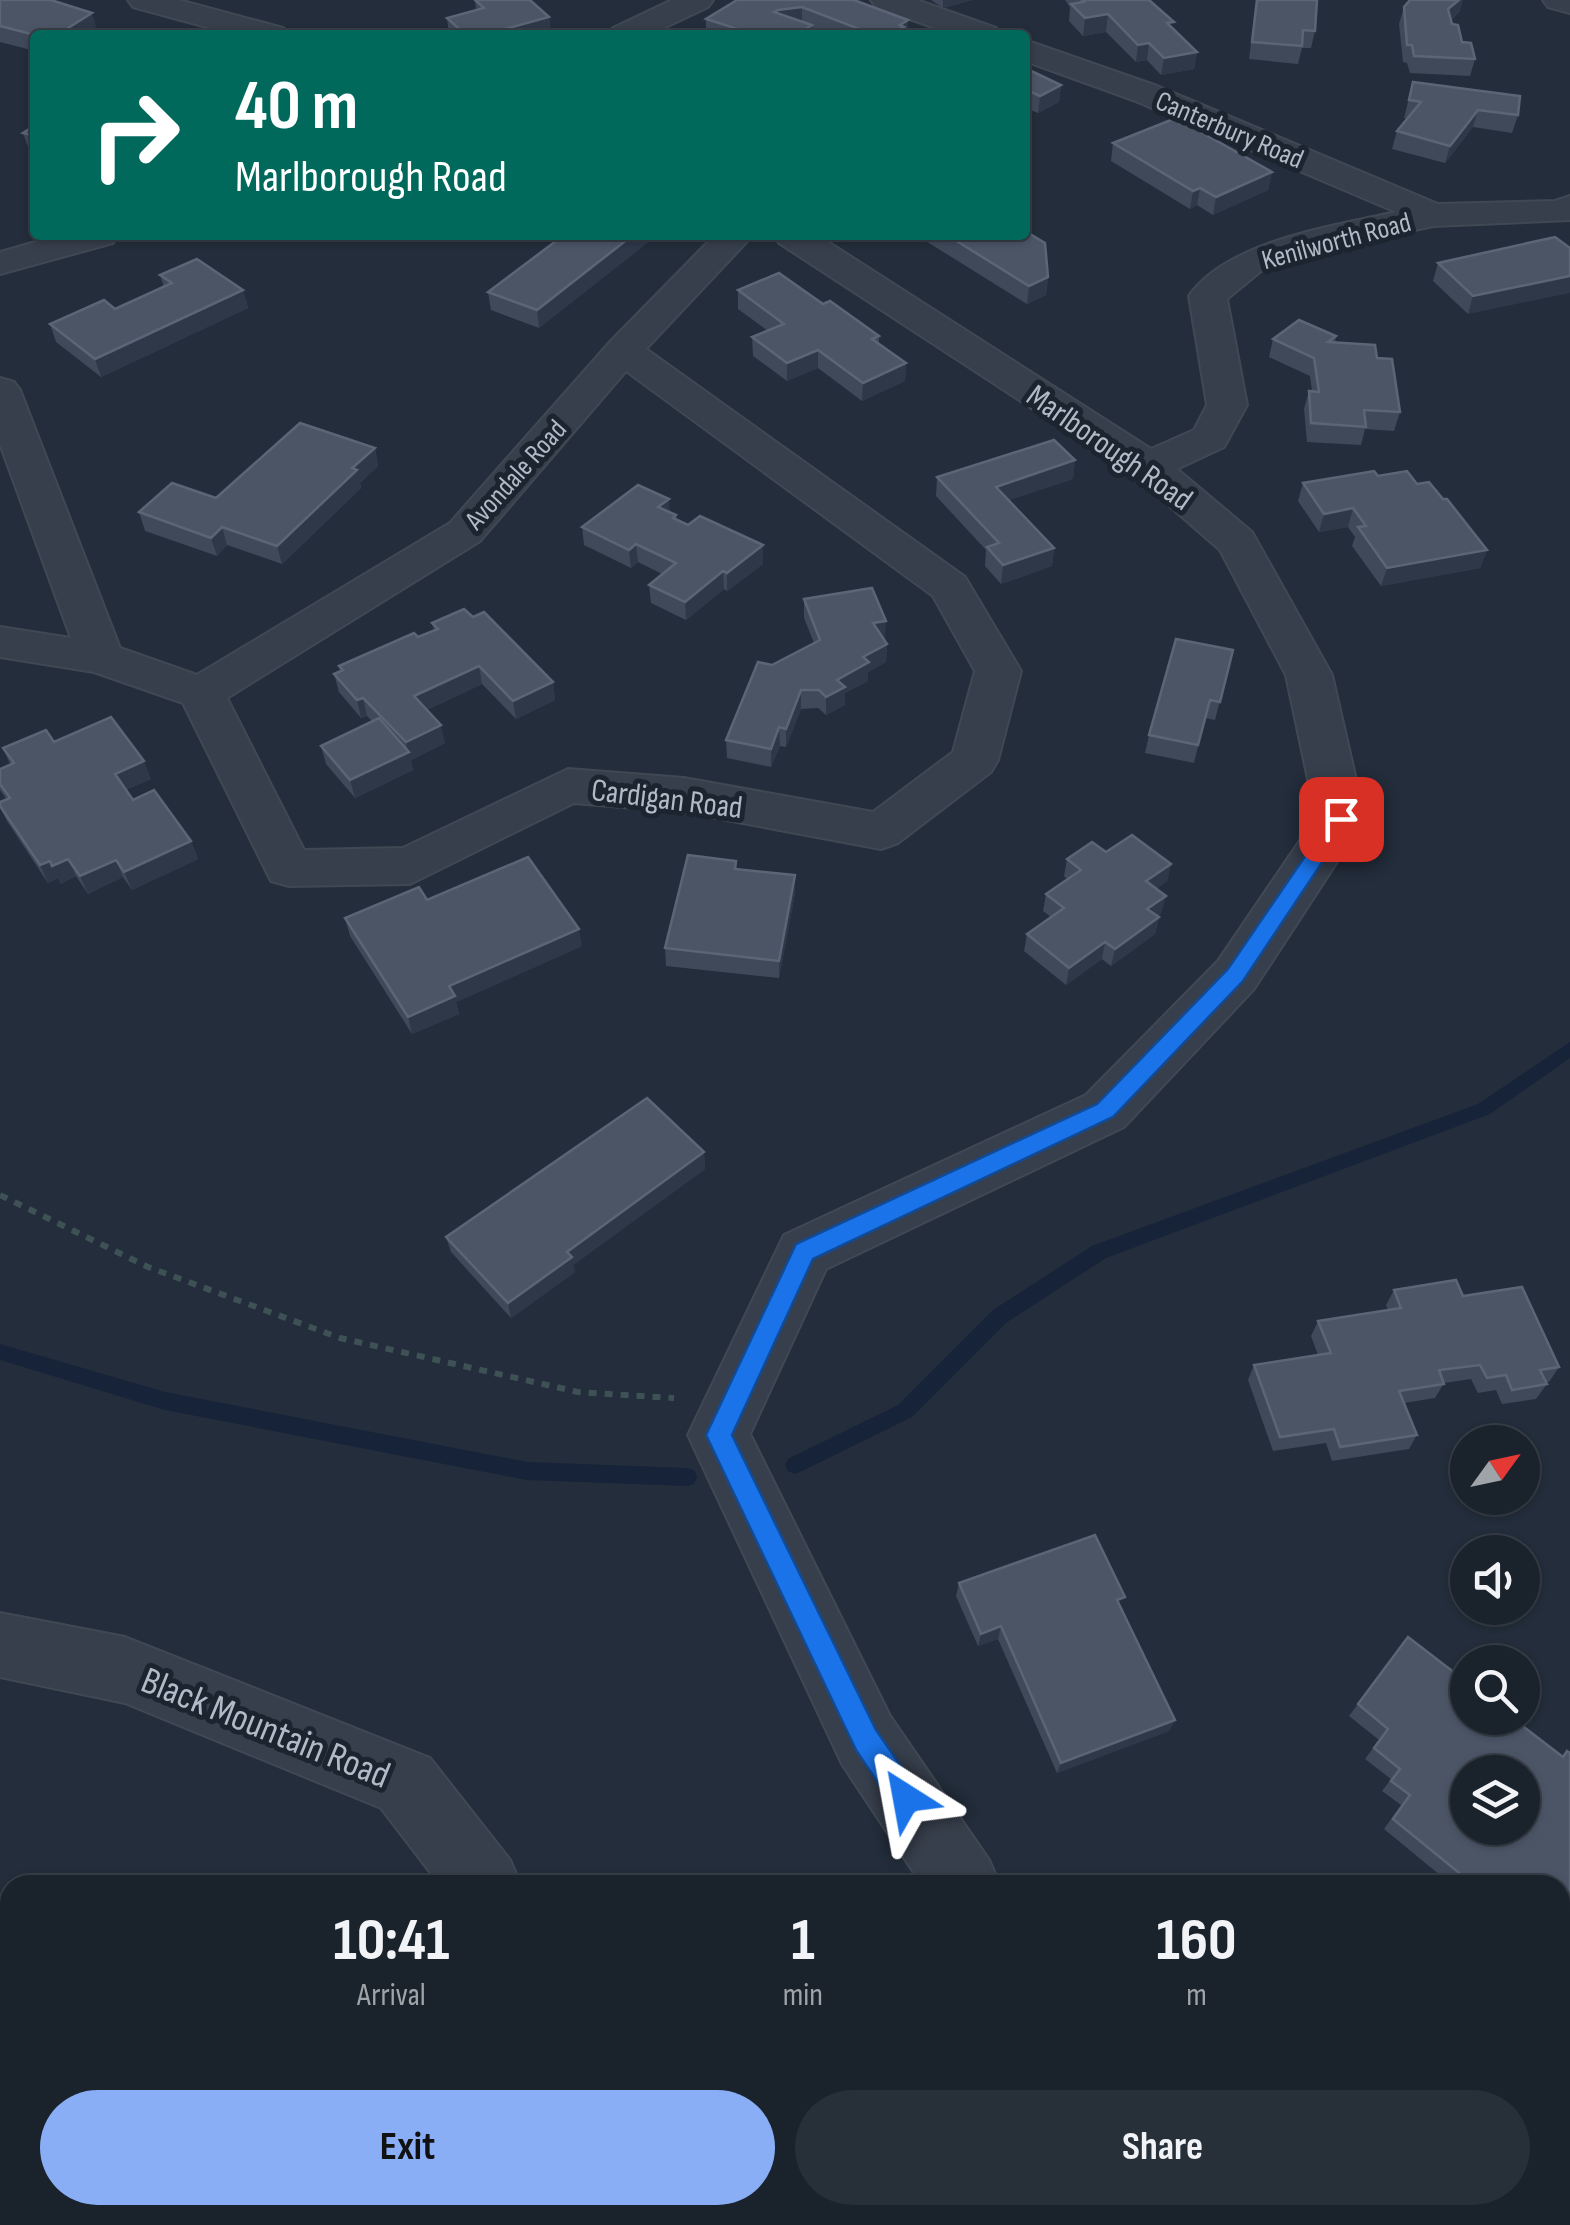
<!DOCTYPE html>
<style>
:root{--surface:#1a222c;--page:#272f38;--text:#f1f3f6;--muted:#9fa4a9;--line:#383f48;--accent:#8aaef5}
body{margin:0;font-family:"Sofia Sans Condensed",sans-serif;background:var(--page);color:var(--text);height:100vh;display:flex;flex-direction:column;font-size:38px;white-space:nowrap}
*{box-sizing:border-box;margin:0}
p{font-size:32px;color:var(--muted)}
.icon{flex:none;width:55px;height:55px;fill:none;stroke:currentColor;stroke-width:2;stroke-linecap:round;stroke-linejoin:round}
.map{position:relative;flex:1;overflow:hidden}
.details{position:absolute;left:0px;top:1875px;width:1570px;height:350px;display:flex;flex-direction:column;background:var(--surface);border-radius:30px 30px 0 0;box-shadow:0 2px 8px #0004,0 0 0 2px var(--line)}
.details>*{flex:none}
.guide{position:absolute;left:30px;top:30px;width:1000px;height:210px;border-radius:10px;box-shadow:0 2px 8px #0004,0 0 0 2px var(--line);background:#00695c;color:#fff;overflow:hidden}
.needle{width:65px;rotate:57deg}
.tools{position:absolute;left:1450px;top:1425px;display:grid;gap:20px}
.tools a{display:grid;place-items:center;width:90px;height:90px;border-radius:50%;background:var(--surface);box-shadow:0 2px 8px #0004,0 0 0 2px var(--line);font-size:50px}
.pin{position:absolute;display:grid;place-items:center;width:85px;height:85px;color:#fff;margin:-42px;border-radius:20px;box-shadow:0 5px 15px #0006}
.me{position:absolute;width:110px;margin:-55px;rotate:326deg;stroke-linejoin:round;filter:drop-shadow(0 0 8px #0008)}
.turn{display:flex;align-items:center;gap:35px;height:210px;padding:0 40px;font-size:45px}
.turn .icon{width:130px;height:130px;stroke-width:2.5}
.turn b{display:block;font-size:70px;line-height:85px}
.eta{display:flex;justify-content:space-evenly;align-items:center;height:170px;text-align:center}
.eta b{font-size:60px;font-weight:700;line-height:70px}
.primary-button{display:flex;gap:20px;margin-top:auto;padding:20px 40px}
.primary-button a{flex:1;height:115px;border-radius:60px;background:var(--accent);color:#111;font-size:40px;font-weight:700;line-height:115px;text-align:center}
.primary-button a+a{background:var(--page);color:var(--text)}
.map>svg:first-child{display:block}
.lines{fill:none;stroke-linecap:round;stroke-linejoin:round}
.stream{fill:#172339;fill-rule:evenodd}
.minor-casing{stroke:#404854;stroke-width:4}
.path{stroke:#3e5255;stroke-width:6;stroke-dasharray:8 8;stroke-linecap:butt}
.minor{fill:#373f4c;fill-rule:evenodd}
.wall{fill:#3f495a}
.shaded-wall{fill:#2e3849}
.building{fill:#4b5566;stroke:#5c6575;stroke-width:2.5;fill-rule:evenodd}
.route{fill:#1a73e8;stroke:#114b97;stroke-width:2.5}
.labels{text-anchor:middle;stroke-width:10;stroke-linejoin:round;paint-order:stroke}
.far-street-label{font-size:28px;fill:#b3bac7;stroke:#1c2430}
.street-label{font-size:32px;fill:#b3bac7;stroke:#1c2430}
.near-street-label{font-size:38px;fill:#b3bac7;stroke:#1c2430}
</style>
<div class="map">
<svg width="1570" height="2225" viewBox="0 0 1570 2225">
<rect width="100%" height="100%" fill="#232d3b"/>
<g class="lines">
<!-- stream -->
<g class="stream">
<polygon points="1570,1042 1570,1058 1490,1114 1106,1258 1007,1322 912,1417 802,1471 795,1474 788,1471 785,1465 788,1459 898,1405 993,1310 1092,1246 1478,1104"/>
<polygon points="0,1344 165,1392 527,1462 687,1468 694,1470 697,1477 694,1484 687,1486 527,1480 165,1410 0,1360"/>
</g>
<!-- minor casing -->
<g class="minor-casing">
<g id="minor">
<polygon points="128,0 179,0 283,28 288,35 236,35 133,7"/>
<polygon points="672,0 713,0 708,7 649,35 608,35 613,28"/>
<polygon points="871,0 917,0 996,28 1001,35 955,35 876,7"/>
<polygon points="1543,0 1570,0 1570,13 1548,7"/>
<path d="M 1025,40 L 1157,86 L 1438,204 L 1555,201 L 1570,196 L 1570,220 L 1433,226 L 1364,241 L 1261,271 L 1227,299 L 1247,405 L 1224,447 L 1177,469 L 1252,532 L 1332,675 L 1365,819 L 1254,989 L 1124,1127 L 826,1269 L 750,1434 L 890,1716 L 989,1860 L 1000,1885 L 922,1885 L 842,1764 L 688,1435 L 784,1235 L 1086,1095 L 1218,961 L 1316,817 L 1286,675 L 1220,550 L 1134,475 L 779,243 L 774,235 L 817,235 L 1151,449 L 1194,430 L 1207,405 L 1189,296 C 1227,241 1334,226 1396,212 L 1133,100 L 1025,61 Z"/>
<polygon points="60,235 118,235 113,243 0,274 0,252"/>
<path d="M 715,235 L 753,235 L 646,349 L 965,577 L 1021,671 L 998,760 L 991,772 L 898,843 L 881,849 L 684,812 L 574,803 L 410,884 L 289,886 L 271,881 L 183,703 L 94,672 L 0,657 L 0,627 L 71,638 L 0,444 L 0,378 L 14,382 L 20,390 L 120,648 L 197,675 L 450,523 L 609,343 ZM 626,371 L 933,596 L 975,671 L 953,752 L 873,812 L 684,778 L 568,769 L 403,848 L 304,850 L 227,698 L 480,541 Z"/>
<polygon points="0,1613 125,1637 430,1758 510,1860 521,1885 440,1885 381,1808 125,1703 0,1677"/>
<polygon points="616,2215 694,2215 698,2225 620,2225"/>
<polygon points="1264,2215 1352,2215 1356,2225 1268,2225"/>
</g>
</g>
<!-- path -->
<polyline class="path" points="0,1195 148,1267 340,1338 578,1392 674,1398"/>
<!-- minor -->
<use href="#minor" class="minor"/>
</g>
<!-- wall -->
<g class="wall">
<polygon points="0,0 97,30 89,35 35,35 35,51 0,42"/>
<polygon points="475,0 549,17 551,34 449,35 447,18 476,10"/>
<polygon points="737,0 908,20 907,35 829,35 812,28 812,35 706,35 706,19"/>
<polygon points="931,0 972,0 943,8"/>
<polygon points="1065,0 1149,0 1173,29 1197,52 1194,69 1161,75 1147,60 1136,62 1106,32 1083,36 1069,21 1070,7"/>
<polygon points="1256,0 1317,0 1315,31 1311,48 1302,48 1298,64 1249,59"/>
<polygon points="1404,7 1460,11 1451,20 1462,42 1475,59 1470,76 1410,73 1407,63 1403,62 1399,24"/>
<polygon points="1025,68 1061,85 1059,102 1038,113 1025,108"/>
<polygon points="1413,82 1518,115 1512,133 1473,127 1445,163 1392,149 1397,131 1407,118 1404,118"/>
<polygon points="35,125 35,152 29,150 23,133"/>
<polygon points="1113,143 1272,172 1268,190 1213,215 1197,205 1190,209 1111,161"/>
<polygon points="35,165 35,188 29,170"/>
<polygon points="564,235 657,235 539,328 491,310 488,292"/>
<polygon points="916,235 1025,235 1048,277 1046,295 1027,304"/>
<polygon points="1569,249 1468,314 1433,281 1438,263"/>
<polygon points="160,275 243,290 248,308 101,377 56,342 50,324 115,309 164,287"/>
<polygon points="738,290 823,304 879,336 879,344 906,363 905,381 862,401 818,368 787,381 753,356 752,337 768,331 738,309"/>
<polygon points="1336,336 1335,342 1377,358 1400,412 1394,431 1365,429 1361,445 1307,442 1304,409 1309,391 1312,391 1310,376 1269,357 1273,339"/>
<polygon points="375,448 378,466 360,483 361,488 282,564 227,545 217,556 145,531 139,512 216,498"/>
<polygon points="1075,460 1073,479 1009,500 1054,548 1052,566 1001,584 985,566 986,550 936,496 937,477"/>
<polygon points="1303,483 1417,484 1487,550 1480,568 1381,586 1352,546 1355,537 1348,527 1319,532 1298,501"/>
<polygon points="670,512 676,515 677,519 688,525 763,545 763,564 727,591 724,589 686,620 651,603 649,585 662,574 638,562 631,568 584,545 582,527"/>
<polygon points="804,599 885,639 887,644 886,662 868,672 868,681 845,693 845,705 826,715 818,708 801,709 786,747 780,746 771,767 727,758 726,740 772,665 814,643 804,618"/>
<polygon points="473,617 553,682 555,700 516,719 482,684 427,710 445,743 411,760 413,770 355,798 326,764 321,746 373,722 367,716 361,718 339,692 334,674 340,671 339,666 434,630 432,623"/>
<polygon points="1233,650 1215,720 1205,718 1194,763 1145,753 1149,735"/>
<polygon points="54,742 151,779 126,790 133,800 191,841 198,859 132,890 123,877 88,894 76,876 61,884 58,878 48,883 7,821 0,807 7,800 0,790 0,769 10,764 3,748"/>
<polygon points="1106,852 1171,864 1167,881 1156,889 1166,896 1161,913 1158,916 1159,917 1155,934 1111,966 1102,959 1066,985 1024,951 1027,934 1051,917 1043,911 1046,894 1067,879 1064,876 1067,859"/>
<polygon points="736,869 795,893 779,978 666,966 665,948"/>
<polygon points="427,900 582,946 456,1002 459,1014 412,1034 350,936 345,918"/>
<polygon points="704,1152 705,1169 573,1265 575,1272 511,1318 451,1252 446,1237"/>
<polygon points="1394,1290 1463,1296 1559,1367 1549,1382 1546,1382 1547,1384 1536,1399 1502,1404 1496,1390 1478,1393 1471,1379 1444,1383 1435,1398 1404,1403 1417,1435 1409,1449 1332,1461 1326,1443 1273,1451 1248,1380 1254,1365 1318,1355 1311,1336 1318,1321 1388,1310 1386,1305"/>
<polygon points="959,1583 1121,1608 1175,1720 1169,1731 1057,1773 998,1639 978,1646 956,1596"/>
<polygon points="1408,1637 1562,1756 1567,1751 1566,1960 1560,1964 1560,1885 1452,1885 1384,1829 1401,1805 1382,1791 1391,1779 1365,1759 1379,1740 1349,1716"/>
</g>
<!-- shaded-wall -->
<g class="shaded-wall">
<polygon points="943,0 972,0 943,8"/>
<polygon points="1459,0 1463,0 1460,11 1444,27 1448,9"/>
<polygon points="802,7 802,24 774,12 778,10"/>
<polygon points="92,13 97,30 89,35 57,35"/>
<polygon points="1108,14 1106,32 1083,36 1085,18"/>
<polygon points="549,17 551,34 547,35 483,35"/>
<polygon points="908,20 907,35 885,35 900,25"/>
<polygon points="812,25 812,35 796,35"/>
<polygon points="1149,43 1147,60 1136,62 1138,45"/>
<polygon points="1197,52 1194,69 1161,75 1164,58"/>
<polygon points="1061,85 1059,102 1038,113 1040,96"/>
<polygon points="1478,110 1473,127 1445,163 1450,146"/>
<polygon points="1272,172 1268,190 1213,215 1216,197"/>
<polygon points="1200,188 1197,205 1190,209 1193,191"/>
<polygon points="633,235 657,235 539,328 537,310"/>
<polygon points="1570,276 1570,293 1468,314 1473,296"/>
<polygon points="1048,277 1046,295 1027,304 1029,286"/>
<polygon points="243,290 248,308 101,377 95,359"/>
<polygon points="818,350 818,368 787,381 787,363"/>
<polygon points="906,363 905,381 862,401 863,383"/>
<polygon points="375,448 378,466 360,483 361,488 282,564 277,546"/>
<polygon points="1075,460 1073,479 994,505 996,487"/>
<polygon points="669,499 670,517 658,507"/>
<polygon points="1353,508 1348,527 1319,532 1324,514"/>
<polygon points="222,527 227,545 217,556 211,538"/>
<polygon points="636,544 638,562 631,568 629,550"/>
<polygon points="763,545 763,564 727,591 727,573"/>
<polygon points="1054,548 1052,566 1001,584 1003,565"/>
<polygon points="1487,550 1480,568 1381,586 1387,568"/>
<polygon points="723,571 724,589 686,620 685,602"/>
<polygon points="886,621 885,639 872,641 873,623"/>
<polygon points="887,644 886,662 868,672 868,681 845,693 845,705 826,715 826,697 837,680 863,657"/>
<polygon points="479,666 482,684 418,714 414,696"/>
<polygon points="553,682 555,700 516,719 513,701"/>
<polygon points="801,690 801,709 786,747 786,729"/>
<polygon points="363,698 367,716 361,718 357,700"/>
<polygon points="441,725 445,743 411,760 413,770 355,798 350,780 408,753 406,742"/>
<polygon points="779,727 780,746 771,767 771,749"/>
<polygon points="144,761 151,779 122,792 115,774"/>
<polygon points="191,841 198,859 132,890 124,872"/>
<polygon points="68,859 76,876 61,884 52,866"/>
<polygon points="116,860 123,877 88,894 80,876"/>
<polygon points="50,861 58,878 48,883 40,865"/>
<polygon points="1171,864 1167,881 1142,899 1146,881"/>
<polygon points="795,875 795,893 779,978 779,961"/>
<polygon points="1166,896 1161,913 1143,926 1147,909"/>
<polygon points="1159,917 1155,934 1111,966 1115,949"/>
<polygon points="579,929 582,946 456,1002 459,1014 412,1034 408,1017 449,986"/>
<polygon points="1105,942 1102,959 1066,985 1069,968"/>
<polygon points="704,1152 705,1169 573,1265 575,1272 511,1318 508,1303 567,1252"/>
<polygon points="1001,1626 998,1639 978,1646 981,1634"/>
<polygon points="1175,1720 1169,1731 1057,1773 1061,1763"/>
</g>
<!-- building -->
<g class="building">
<polygon points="0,0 51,0 92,13 57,35 35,35 0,26"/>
<polygon points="475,0 530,0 549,17 483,35 466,35 447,18 484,8"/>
<polygon points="737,0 854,0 908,20 900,25 904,27 885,35 875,35 802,7 778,10 774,12 812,25 796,35 756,35 706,19"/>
<polygon points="1082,0 1149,0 1174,22 1167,23 1197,52 1164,58 1149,43 1138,45 1108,14 1085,18 1071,4 1084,2"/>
<polygon points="1257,0 1317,0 1315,31 1303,30 1302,46 1252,42"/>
<polygon points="1410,0 1459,0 1448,9 1452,24 1458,25 1462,42 1471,43 1475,59 1414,56 1412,45 1407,45 1404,7"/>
<polygon points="1025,68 1061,85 1040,96 1027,90 1025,91"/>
<polygon points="1413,82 1520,96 1518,115 1478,110 1450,146 1397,131 1421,102 1409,100"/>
<polygon points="1176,118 1272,172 1216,197 1200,188 1193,191 1113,143"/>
<polygon points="35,125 35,136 23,133"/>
<polygon points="1025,231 1045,243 1048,277 1029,286 947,235 1025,235"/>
<polygon points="564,235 633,235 537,310 488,292"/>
<polygon points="1555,237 1570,248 1570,276 1473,296 1438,263"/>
<polygon points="197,259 243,290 95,359 50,324 104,300 115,309 172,283 160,275"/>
<polygon points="779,273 823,304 830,301 879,336 872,339 906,363 863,383 818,350 787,363 752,337 784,324 738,290"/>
<polygon points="1299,320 1336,336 1328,342 1375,345 1377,358 1392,359 1400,412 1364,410 1366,427 1311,423 1309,391 1319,392 1314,358 1273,339"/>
<polygon points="300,423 375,448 352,468 357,470 277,546 222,527 211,538 139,512 172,483 216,498"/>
<polygon points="1054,440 1075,460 996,487 1054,548 1003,565 987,547 999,543 937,477"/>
<polygon points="1374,471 1378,476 1407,471 1417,484 1429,482 1443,499 1447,499 1487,550 1387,568 1358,527 1366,526 1353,508 1324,514 1303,483"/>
<polygon points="638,485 669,499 658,507 676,515 673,518 688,525 700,516 763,545 727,573 723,571 685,602 649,585 676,563 636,544 629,550 582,527"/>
<polygon points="872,588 886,621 873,623 887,644 863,657 869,662 837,680 845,687 826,697 819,690 801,690 786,729 779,727 771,749 726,740 758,662 772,665 820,640 804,599"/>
<polygon points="464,609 473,617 484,612 553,682 513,701 479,666 414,696 441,725 406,742 363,698 357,700 334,674 343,670 339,666 414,633 418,637 438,629 432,623"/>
<polygon points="1176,639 1233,650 1220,702 1210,700 1198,745 1149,735"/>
<polygon points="111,717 144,761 115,774 133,800 154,790 191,841 124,872 116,860 80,876 68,859 52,866 50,861 40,865 0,806 0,802 10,798 0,784 0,769 14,763 3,748 46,730 54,742"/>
<polygon points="379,718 409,752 350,780 321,746"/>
<polygon points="1132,835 1171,864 1146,881 1166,896 1147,909 1159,917 1115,949 1105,942 1069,968 1027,934 1064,908 1046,894 1081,870 1067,859 1092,842 1106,852"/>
<polygon points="688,855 736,861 735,869 795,875 779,961 665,948"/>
<polygon points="528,857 579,929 449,986 455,996 408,1017 345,918 419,887 427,900"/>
<polygon points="647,1098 704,1152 567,1252 572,1257 508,1303 446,1237"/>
<polygon points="1456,1280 1463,1296 1522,1287 1559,1367 1540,1370 1547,1384 1512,1390 1506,1375 1487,1378 1480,1365 1439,1370 1444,1384 1399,1391 1417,1435 1340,1447 1334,1429 1280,1437 1254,1365 1331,1353 1318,1321 1401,1308 1394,1290"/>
<polygon points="1095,1535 1125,1597 1117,1600 1175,1720 1061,1763 1001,1626 981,1634 959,1583"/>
<path d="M 1408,1637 L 1468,1683 L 1468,1718 L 1512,1718 L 1563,1757 L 1567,1751 L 1570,1753 L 1570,1954 L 1566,1960 L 1560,1955 L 1560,1885 L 1474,1885 L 1393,1819 L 1410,1795 L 1391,1781 L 1400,1769 L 1374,1748 L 1388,1729 L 1358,1704 ZM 1468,1772 L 1522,1772 L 1522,1828 L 1468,1828 Z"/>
<polygon points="24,2215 139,2215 165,2225 20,2225"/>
</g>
<!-- route -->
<polygon class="route" points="1341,812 1351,819 1243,981 1113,1117 813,1259 732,1435 876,1730 916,1788 920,1798 916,1808 906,1812 895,1808 856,1750 706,1435 796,1244 1097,1104 1228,969 1334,814"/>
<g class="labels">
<!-- far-street labels -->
<g class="far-street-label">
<text transform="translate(1230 129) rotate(23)" y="10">Canterbury Road</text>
<text transform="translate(1336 240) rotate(-15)" y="10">Kenilworth Road</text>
<text transform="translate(515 474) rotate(-48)" y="10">Avondale Road</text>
</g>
<!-- street labels -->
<g class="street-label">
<text transform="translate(1110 447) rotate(35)" y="11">Marlborough Road</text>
<text transform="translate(667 798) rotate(7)" y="11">Cardigan Road</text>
</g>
<!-- near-street labels -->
<g class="near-street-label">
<text transform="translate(266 1727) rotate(22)" y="13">Black Mountain Road</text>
</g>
</g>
</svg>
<div class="tools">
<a><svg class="needle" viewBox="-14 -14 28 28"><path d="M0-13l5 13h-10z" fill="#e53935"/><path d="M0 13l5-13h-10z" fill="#9fa4a9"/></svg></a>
<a><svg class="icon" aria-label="sound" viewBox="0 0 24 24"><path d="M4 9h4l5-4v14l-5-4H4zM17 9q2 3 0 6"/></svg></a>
<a><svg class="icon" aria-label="search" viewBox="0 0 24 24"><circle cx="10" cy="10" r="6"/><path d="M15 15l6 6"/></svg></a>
<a><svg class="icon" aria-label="layers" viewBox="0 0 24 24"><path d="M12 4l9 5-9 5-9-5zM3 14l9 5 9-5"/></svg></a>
</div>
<div class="pin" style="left:1341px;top:819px;background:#d93025"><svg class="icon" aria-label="arrive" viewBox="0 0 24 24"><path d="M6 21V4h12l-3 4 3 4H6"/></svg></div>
<svg class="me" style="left:906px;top:1798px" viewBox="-20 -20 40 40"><path d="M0-17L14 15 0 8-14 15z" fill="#1a73e8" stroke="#fff" stroke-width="4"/></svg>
<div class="guide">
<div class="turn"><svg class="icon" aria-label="right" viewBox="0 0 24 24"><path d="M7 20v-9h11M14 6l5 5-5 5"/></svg><div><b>40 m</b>Marlborough Road</div></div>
</div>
<section class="details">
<div class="eta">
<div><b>10:41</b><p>Arrival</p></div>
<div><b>1</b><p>min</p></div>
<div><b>160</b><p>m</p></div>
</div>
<div class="primary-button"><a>Exit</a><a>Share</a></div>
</section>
</div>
